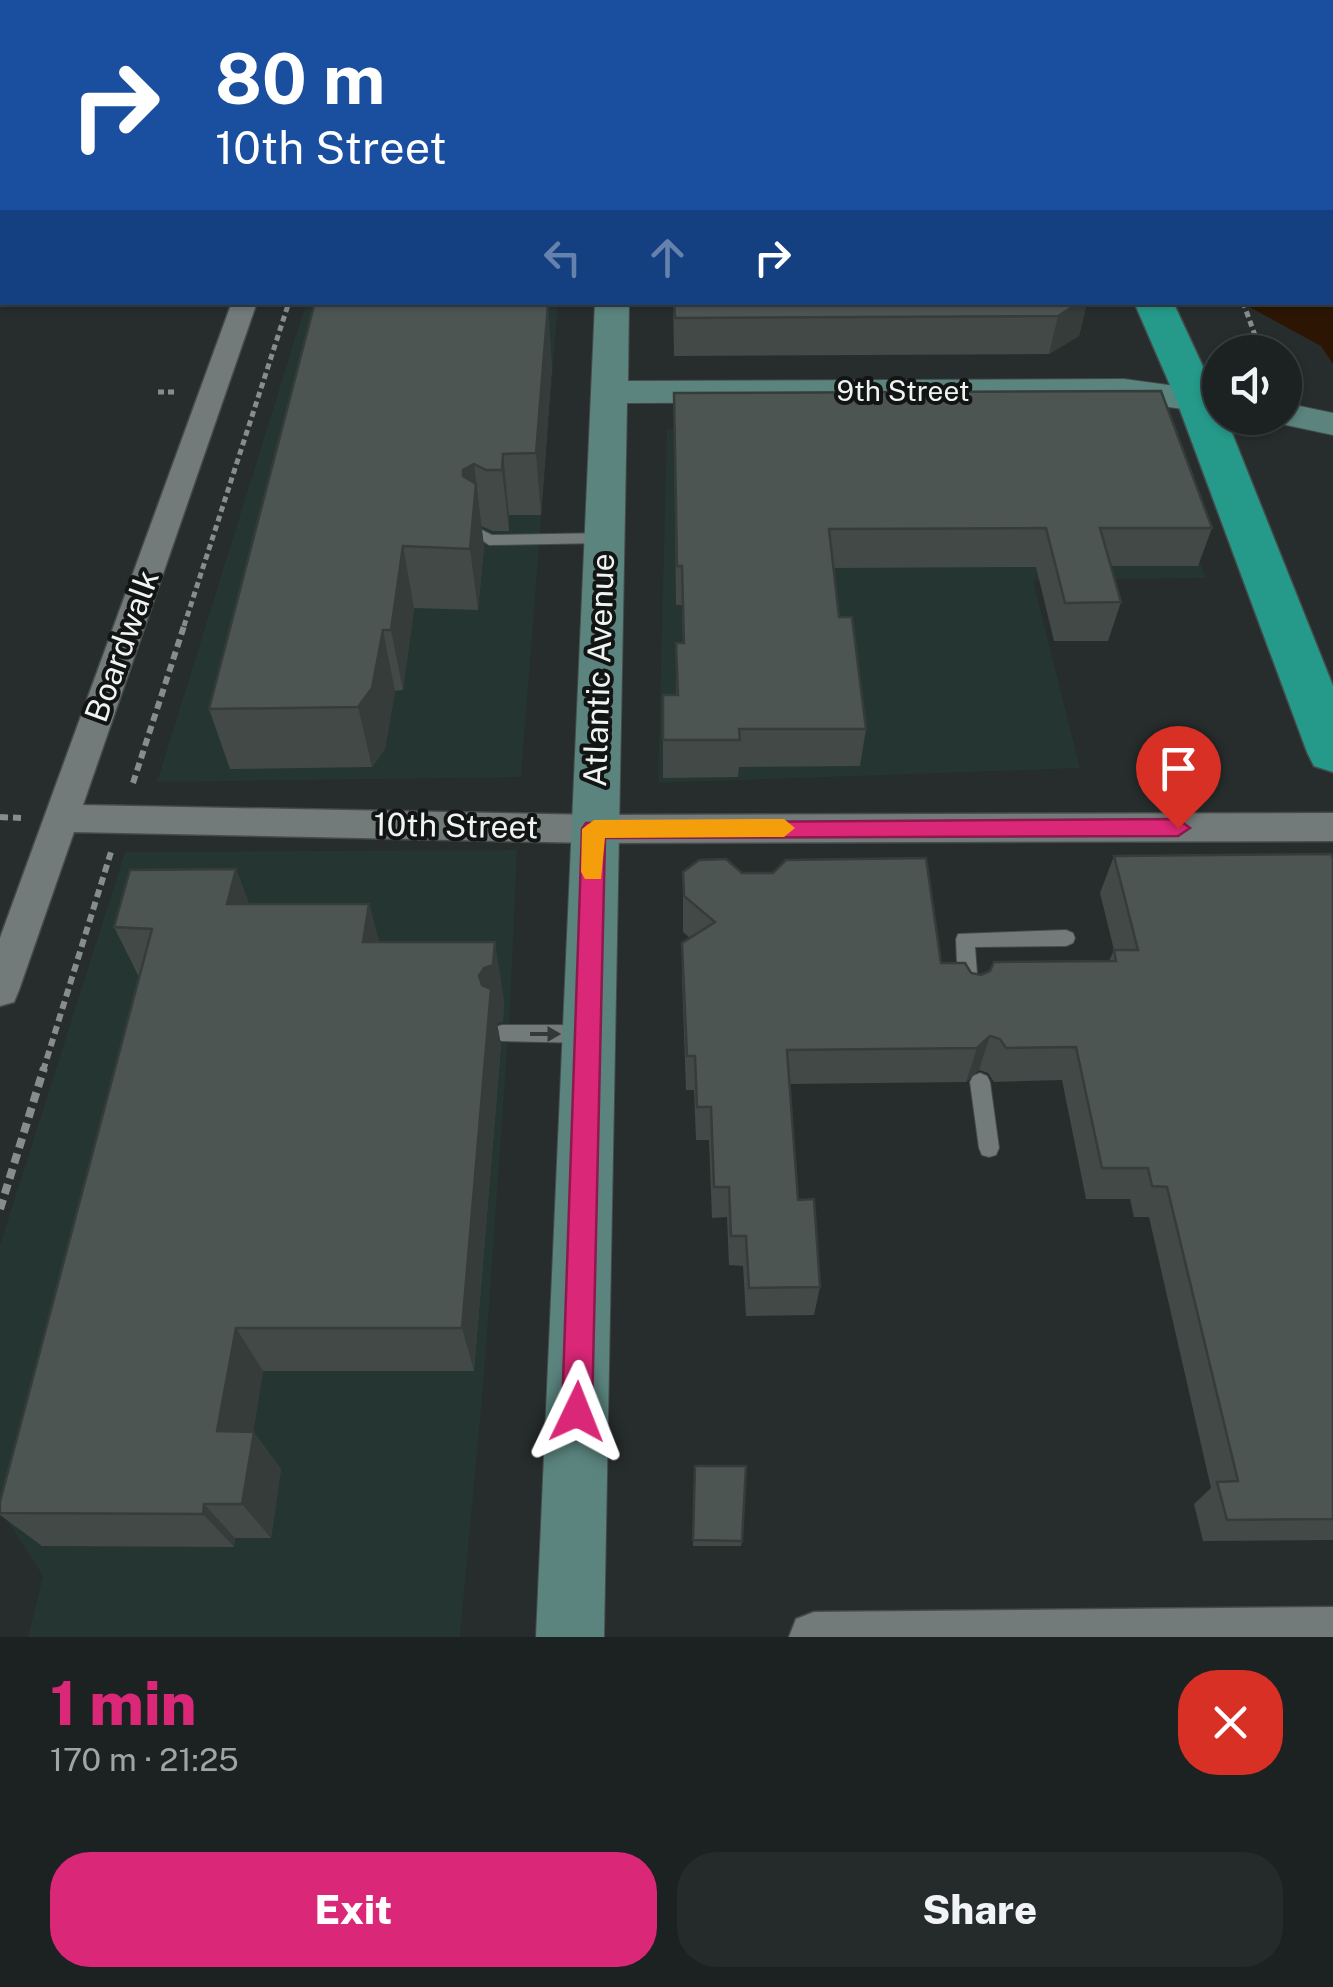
<!DOCTYPE html>
<meta charset="utf-8">
<style>
:root{--surface:#1c2221;--page:#252a2a;--text:#f1f3f6;--muted:#a0a4a5;--line:#3a3f3f;--accent:#db2777}
body{margin:0;font-family:"Public Sans",sans-serif;background:var(--page);color:var(--text);height:100vh;display:flex;flex-direction:column;font-size:38px;white-space:nowrap}
*{box-sizing:border-box;margin:0}
p{font-size:32px;color:var(--muted)}
.icon{flex:none;width:55px;height:55px;fill:none;stroke:currentColor;stroke-width:2;stroke-linecap:round;stroke-linejoin:round}
.map{position:relative;height:1637px;overflow:hidden}
.panel{display:flex;flex-direction:column;background:var(--surface);flex:1}
.panel>*{flex:none}
.hud{position:absolute;left:0px;top:0px;width:1335px;height:305px;box-shadow:0 2px 8px #0004,0 0 0 2px var(--line);background:#1a4fa0;color:#fff;overflow:hidden}
.buttons{position:absolute;left:1202px;top:335px;display:grid;gap:20px}
.buttons a{display:grid;place-items:center;width:100px;height:100px;border-radius:50%;background:var(--surface);box-shadow:0 2px 8px #0004,0 0 0 2px var(--line);font-size:50px}
.pin{position:absolute;display:grid;place-items:center;width:85px;height:85px;color:#fff;margin:-102px -42px;border-radius:50% 50% 50% 0;rotate:-45deg;box-shadow:0 0 10px #0007}
.pin .icon{rotate:45deg}
.me{position:absolute;width:110px;margin:-55px;rotate:2deg;stroke-linejoin:round;filter:drop-shadow(0 0 8px #0008)}
.turn{display:flex;align-items:center;gap:35px;height:210px;padding:0 50px;font-size:45px}
.turn .icon{width:130px;height:130px;stroke-width:2.5}
.turn b{display:block;font-size:70px;line-height:85px}
.lanes{display:flex;align-items:center;height:95px;padding:0 50px;background:#0003;justify-content:center;gap:50px;direction:ltr}
.lanes .off{opacity:.35}
.round{display:grid;place-items:center;flex:none;width:105px;height:105px;border-radius:40px;background:var(--page)}
.head{display:flex;align-items:center;justify-content:space-between;height:170px;padding:0 50px}
h1{font-size:60px;font-weight:800;line-height:75px;color:var(--accent)}
.primary-button{display:flex;gap:20px;margin-top:auto;padding:20px 50px}
.primary-button a{flex:1;height:115px;border-radius:40px;background:var(--accent);color:#fff;font-size:40px;font-weight:800;line-height:115px;text-align:center}
.primary-button a+a{background:var(--page);color:var(--text)}
.map>svg:first-child{display:block}
.built{fill:#253531}
.water{fill:#2c1603}
.lines{fill:none;stroke-linecap:round;stroke-linejoin:round}
.lane-casing{stroke:#454b4a;stroke-width:2}
.street-casing{stroke:#454b4a;stroke-width:3}
.secondary-casing{stroke:#454b4a;stroke-width:2}
.highway-casing{stroke:#454b4a;stroke-width:3}
.path-far2{stroke:#878d8c;stroke-width:5;stroke-dasharray:6 4;stroke-linecap:butt}
.path-far1{stroke:#878d8c;stroke-width:6;stroke-dasharray:8 5;stroke-linecap:butt}
.path{stroke:#878d8c;stroke-width:8;stroke-dasharray:10 6;stroke-linecap:butt}
.lane{fill:#727b79;fill-rule:evenodd}
.street{fill:#727b79;fill-rule:evenodd}
.secondary{fill:#5b847e;fill-rule:evenodd}
.highway{fill:#259a8a;fill-rule:evenodd}
.wall{fill:#424947}
.shaded-wall{fill:#363c3a}
.building{fill:#4d5553;stroke:#363c3a;stroke-width:2.5}
.oneway{fill:#343937}
.route{fill:#db2777;stroke:#8e194d;stroke-width:2.5}
.slow{fill:#f59e0b}
.labels{text-anchor:middle;stroke-width:8;stroke-linejoin:round;paint-order:stroke}
.far-street-label{font-size:28px;fill:#eff4f3;stroke:#121514}
.street-label{font-size:32px;fill:#eff4f3;stroke:#121514}
</style>
<div class="map">
<svg width="1333" height="1637" viewBox="0 0 1333 1637">
<rect width="100%" height="100%" fill="#262d2c"/>
<!-- built -->
<g class="built">
<polygon points="306,303 558,303 521,777 157,782"/>
<polygon points="1151,427 1206,578 1033,580 1080,768 658,783 667,429"/>
<polygon points="517,850 510,1009 484,1376 460,1637 28,1637 43,1576 0,1509 0,1245 125,852"/>
</g>
<!-- water -->
<polygon class="water" points="1074,0 1333,0 1333,364 1321,346 1242,303 1332,302 1332,2"/>
<g class="lines">
<!-- lane casing -->
<g class="lane-casing">
<g id="lane">
<polygon points="480,529 492,535 604,533 611,538 604,543 489,545 473,534"/>
<polygon points="1066,930 1073,933 1075,938 1073,943 1066,946 975,947 978,987 975,993 968,995 961,993 958,987 956,939 958,934"/>
<polygon points="502,1025 586,1025 593,1028 596,1034 593,1040 586,1043 502,1041 495,1039 492,1033 495,1027"/>
<polygon points="980,1073 987,1076 990,1082 999,1148 996,1155 989,1157 982,1155 979,1148 970,1082 973,1076"/>
</g>
</g>
<!-- street casing -->
<g class="street-casing">
<g id="street">
<polygon points="333,0 353,0 353,2 334,2"/>
<polygon points="232,302 257,302 83,805 594,815 1333,813 1333,841 594,843 74,832 19,990 14,1002 0,1006 0,938"/>
<polygon points="1333,1607 1333,1637 789,1637 796,1619 814,1612"/>
</g>
</g>
<!-- secondary casing -->
<g class="secondary-casing">
<g id="secondary">
<rect x="607" y="0" width="26" height="2"/>
<polygon points="595,302 629,302 628,381 1124,379 1220,392 1220,414 1124,401 627,403 604,1637 536,1637"/>
<polygon points="1285,403 1333,413 1333,435 1272,422 1269,418 1285,418"/>
</g>
</g>
<!-- highway casing -->
<g class="highway-casing">
<g id="highway">
<polygon points="1003,0 1033,0 1034,2 1004,2"/>
<polygon points="1134,302 1173,302 1218,399 1220,418 1226,418 1333,686 1333,772 1314,766 1307,752 1176,399"/>
</g>
</g>
<!-- path-far2 -->
<g class="path-far2">
<polyline points="1243,302 1261,352"/>
<polyline points="158,392 176,392"/>
<polyline points="184,626 289,302"/>
</g>
<!-- path-far1 -->
<g class="path-far1">
<polyline points="133,783 185,623"/>
<polyline points="0,817 21,818"/>
<polyline points="43,1071 111,852"/>
</g>
<!-- path -->
<polyline class="path" points="0,1209 44,1068"/>
<!-- lane -->
<use href="#lane" class="lane"/>
<!-- street -->
<use href="#street" class="street"/>
<!-- secondary -->
<use href="#secondary" class="secondary"/>
<!-- highway -->
<use href="#highway" class="highway"/>
</g>
<!-- wall -->
<g class="wall">
<polygon points="670,0 977,0 976,2 670,2"/>
<polygon points="313,302 440,302 440,304 552,365 541,515 509,515 509,531 493,531 481,526 484,546 478,610 414,608 403,690 395,691 385,749 372,767 230,769 209,709 314,308"/>
<polygon points="673,302 1087,302 1079,336 1049,354 674,356"/>
<polygon points="674,431 1212,528 1198,566 1110,566 1121,602 1108,641 1054,641 1036,567 833,568 839,617 866,729 860,766 739,767 738,777 663,778 663,695 676,695 676,643 683,643 682,605 676,605"/>
<polygon points="1114,856 1333,859 1333,1540 1203,1541 1194,1504 1211,1488 1149,1217 1134,1217 1130,1199 1086,1199 1062,1080 994,1082 988,1073 979,1070 966,1082 790,1084 798,1200 820,1287 814,1315 746,1316 743,1266 729,1265 727,1217 712,1218 709,1140 696,1140 694,1090 686,1090 682,979 682,943 690,938 683,932 683,872 742,873 941,963 981,975 1109,961 1114,950 1100,893"/>
<polygon points="236,869 249,904 369,904 379,942 504,999 503,1021 497,1023 501,1045 474,1371 263,1371 253,1432 281,1469 271,1538 235,1538 234,1547 42,1546 0,1515 0,1502 139,977 114,927"/>
<polygon points="695,1466 742,1541 741,1546 693,1546"/>
</g>
<!-- shaded-wall -->
<g class="shaded-wall">
<polygon points="1080,302 1087,302 1079,336 1049,354 1058,316"/>
<polygon points="548,304 552,365 541,515 536,453"/>
<polygon points="503,454 509,515 509,531 502,470"/>
<polygon points="474,464 484,546 478,610 470,549 471,537 463,470"/>
<polygon points="403,546 414,608 403,690 391,630"/>
<polygon points="383,630 395,691 385,749 372,767 358,707"/>
<polygon points="236,869 258,927 227,904"/>
<polygon points="369,904 384,962 363,942"/>
<polygon points="495,942 504,999 503,1021 497,1023 501,1045 474,1371 462,1328 479,976 484,968"/>
<polygon points="990,1036 979,1070 966,1082 977,1048"/>
<polygon points="236,1328 263,1371 247,1469 217,1431"/>
<polygon points="254,1432 281,1469 271,1538 242,1504"/>
<polygon points="204,1504 235,1538 234,1547 203,1514"/>
</g>
<!-- building -->
<g class="building">
<polygon points="396,0 494,0 506,2 395,2"/>
<polygon points="670,0 899,0 900,2 670,2"/>
<polygon points="315,302 422,302 422,305 548,304 536,453 503,454 502,470 486,470 474,464 463,470 463,476 476,484 470,549 403,546 391,630 383,630 372,688 358,707 209,709"/>
<polygon points="674,302 1080,302 1058,316 675,318"/>
<polygon points="1161,391 1212,528 1100,528 1121,602 1065,603 1046,528 829,529 839,617 852,617 866,729 739,729 740,740 663,740 663,695 678,695 676,643 684,643 682,566 677,566 674,393"/>
<polygon points="1331,854 1333,859 1333,1519 1227,1520 1217,1482 1238,1481 1167,1187 1152,1186 1148,1168 1102,1168 1076,1047 1006,1048 1000,1039 990,1036 977,1048 787,1050 798,1200 814,1199 820,1287 749,1288 746,1236 731,1236 729,1187 714,1187 711,1107 697,1107 695,1056 687,1056 682,943 715,922 684,896 683,872 699,860 726,859 742,873 773,873 786,860 926,858 941,963 965,963 971,973 981,975 990,971 994,962 1116,961 1114,950 1138,950 1114,856"/>
<polygon points="236,869 227,904 369,904 363,942 495,942 493,965 484,968 479,976 482,985 491,989 462,1328 236,1328 217,1431 254,1432 242,1504 204,1504 203,1514 0,1513 0,1502 152,929 114,927 130,870"/>
<polygon points="695,1466 746,1466 742,1541 693,1540"/>
</g>
<!-- one-way arrows -->
<defs><path id="oneway-solid" d="M-6-.8H1V-3.2L6.5 0L1 3.2V.8H-6Z" transform="scale(2.5)"/></defs>
<use class="oneway" href="#oneway-solid" transform="translate(545 1034)"/>
<!-- route -->
<polygon class="route" points="1178,819 1190,828 1178,836 605,838 592,1412 588,1422 577,1427 567,1422 562,1412 582,829 586,823"/>
<!-- slow -->
<polygon class="slow" points="784,819 795,828 784,837 605,838 601,879 585,879 581,872 582,829 594,820"/>
<g class="labels">
<!-- far-street labels -->
<g class="far-street-label">
<text x="903" y="401">9th Street</text>
</g>
<!-- street labels -->
<g class="street-label">
<text transform="translate(122 646) rotate(-70)" y="11">Boardwalk</text>
<text transform="translate(599 670) rotate(-88)" y="11">Atlantic Avenue</text>
<text transform="translate(456 826) rotate(1)" y="11">10th Street</text>
</g>
</g>
</svg>
<div class="buttons">
<a><svg class="icon" aria-label="sound" viewBox="0 0 24 24"><path d="M4 9h4l5-4v14l-5-4H4zM17 9q2 3 0 6"/></svg></a>
</div>
<div class="pin" style="left:1178px;top:828px;background:#d93025"><svg class="icon" aria-label="arrive" viewBox="0 0 24 24"><path d="M6 21V4h12l-3 4 3 4H6"/></svg></div>
<svg class="me" style="left:577px;top:1412px" viewBox="-20 -20 40 40"><path d="M0-17L14 15 0 8-14 15z" fill="#db2777" stroke="#fff" stroke-width="4"/></svg>
<div class="hud">
<div class="turn"><svg class="icon" aria-label="right" viewBox="0 0 24 24"><path d="M7 20v-9h11M14 6l5 5-5 5"/></svg><div><b>80 m</b>10th Street</div></div>
<div class="lanes"><svg class="icon off" aria-label="left" viewBox="0 0 24 24"><path d="M17 20v-9H6M10 6l-5 5 5 5"/></svg><svg class="icon off" aria-label="ahead" viewBox="0 0 24 24"><path d="M12 20V5M6 11l6-6 6 6"/></svg><svg class="icon" aria-label="right" viewBox="0 0 24 24"><path d="M7 20v-9h11M14 6l5 5-5 5"/></svg></div>
</div>
</div>
<section class="panel">
<div class="head"><div><h1>1 min</h1><p>170 m · 21:25</p></div><a class="round" style="background:#d93025;color:#fff"><svg class="icon" aria-label="close" viewBox="0 0 24 24"><path d="M6 6l12 12M18 6L6 18"/></svg></a></div>
<div class="primary-button"><a>Exit</a><a>Share</a></div>
</section>
